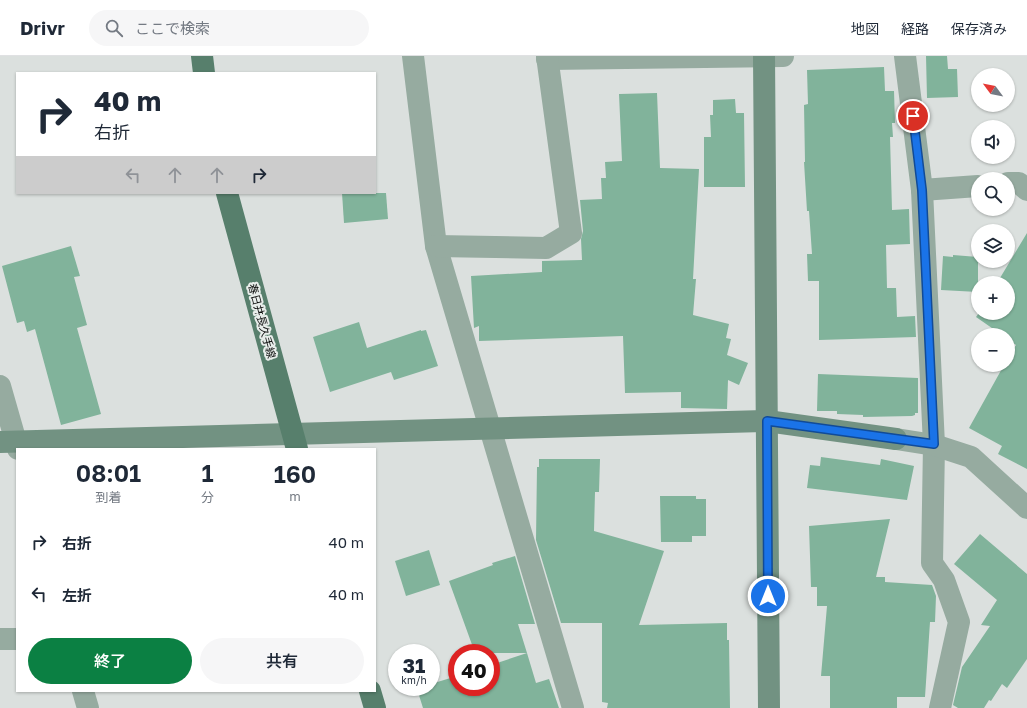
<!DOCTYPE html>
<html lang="ja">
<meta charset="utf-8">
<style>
:root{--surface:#fff;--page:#f6f6f7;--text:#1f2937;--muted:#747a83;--line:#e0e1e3;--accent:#0b8043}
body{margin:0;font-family:"Golos Text","Noto Sans JP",sans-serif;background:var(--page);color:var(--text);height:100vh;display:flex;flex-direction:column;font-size:15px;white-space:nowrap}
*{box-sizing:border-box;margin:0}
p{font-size:13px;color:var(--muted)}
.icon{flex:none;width:22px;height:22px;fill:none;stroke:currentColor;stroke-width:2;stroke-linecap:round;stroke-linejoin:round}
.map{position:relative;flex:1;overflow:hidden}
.panel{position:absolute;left:16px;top:392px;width:360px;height:244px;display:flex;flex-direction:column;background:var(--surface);border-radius:0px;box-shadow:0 1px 3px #0004}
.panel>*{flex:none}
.guide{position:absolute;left:16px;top:16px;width:360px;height:122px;border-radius:0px;box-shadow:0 1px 3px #0004;background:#fff;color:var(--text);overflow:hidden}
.needle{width:26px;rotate:302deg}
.tools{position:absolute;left:971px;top:12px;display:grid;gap:8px}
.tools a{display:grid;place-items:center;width:44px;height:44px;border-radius:50%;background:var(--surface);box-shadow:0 1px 3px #0004;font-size:20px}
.speed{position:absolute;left:388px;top:588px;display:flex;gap:8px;font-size:20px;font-weight:700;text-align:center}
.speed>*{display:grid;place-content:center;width:52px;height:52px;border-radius:50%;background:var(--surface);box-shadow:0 1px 3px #0004;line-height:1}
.speed small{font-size:10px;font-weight:400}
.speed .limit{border:6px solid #d22;background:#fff;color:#111}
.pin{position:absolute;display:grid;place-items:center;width:34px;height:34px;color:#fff;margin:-17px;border:2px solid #fff;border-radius:50%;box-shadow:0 1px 4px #0007}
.me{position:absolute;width:44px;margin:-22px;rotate:0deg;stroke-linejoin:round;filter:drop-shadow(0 0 3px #0008)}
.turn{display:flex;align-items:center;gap:14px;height:84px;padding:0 12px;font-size:18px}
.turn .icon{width:52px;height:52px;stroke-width:2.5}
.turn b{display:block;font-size:28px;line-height:34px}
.lanes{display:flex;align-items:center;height:38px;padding:0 12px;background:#0003;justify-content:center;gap:20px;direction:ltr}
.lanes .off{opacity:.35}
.eta{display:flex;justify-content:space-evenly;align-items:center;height:68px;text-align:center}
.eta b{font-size:24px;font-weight:600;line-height:28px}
.cta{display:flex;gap:8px;margin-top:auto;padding:8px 12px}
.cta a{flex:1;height:46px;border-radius:24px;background:var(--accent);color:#fff;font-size:16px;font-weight:600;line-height:46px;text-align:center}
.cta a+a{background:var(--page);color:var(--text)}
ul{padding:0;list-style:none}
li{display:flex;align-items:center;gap:12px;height:52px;padding:0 12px}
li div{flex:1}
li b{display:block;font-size:15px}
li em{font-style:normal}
header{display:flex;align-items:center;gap:24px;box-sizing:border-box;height:56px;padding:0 20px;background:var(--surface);border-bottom:1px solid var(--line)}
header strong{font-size:19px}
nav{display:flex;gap:22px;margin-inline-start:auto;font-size:14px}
.search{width:280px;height:36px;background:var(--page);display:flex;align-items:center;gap:10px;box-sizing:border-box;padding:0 14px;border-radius:22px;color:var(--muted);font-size:15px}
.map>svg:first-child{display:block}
.building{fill:#81b39b}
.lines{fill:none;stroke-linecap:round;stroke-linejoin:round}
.street{stroke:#96aba0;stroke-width:22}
.secondary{stroke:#729282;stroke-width:22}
.primary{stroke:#577f6c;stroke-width:22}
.route-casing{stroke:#114b97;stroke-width:10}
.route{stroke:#1a73e8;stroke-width:7}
.labels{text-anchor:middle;stroke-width:4;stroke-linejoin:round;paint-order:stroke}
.street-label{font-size:11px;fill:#0f100f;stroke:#e9eeeb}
</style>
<header>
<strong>Drivr</strong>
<div class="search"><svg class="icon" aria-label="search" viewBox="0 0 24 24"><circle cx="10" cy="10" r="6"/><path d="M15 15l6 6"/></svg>ここで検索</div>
<nav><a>地図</a><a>経路</a><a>保存済み</a></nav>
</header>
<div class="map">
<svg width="1027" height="652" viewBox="0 0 1027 652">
<rect width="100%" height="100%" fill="#dbe0de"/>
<!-- building -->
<g class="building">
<polygon points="926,0 947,0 948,13 957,13 958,41 927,42"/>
<polygon points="884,11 885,35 894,35 895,67 892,67 893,81 890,81 892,154 909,153 910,188 886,189 887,232 896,232 897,261 915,260 916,281 819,284 819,225 808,225 807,198 812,198 809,155 807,155 804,106 805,106 804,49 808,48 807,14"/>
<polygon points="657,37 660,112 699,113 693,223 696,223 693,259 729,268 726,282 731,283 727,299 748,307 739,329 728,324 727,353 681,352 681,336 625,337 623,280 479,285 479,270 474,272 471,220 542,216 542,205 582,204 581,183 583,175 580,144 602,143 601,122 606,122 605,106 622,105 619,38"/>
<polygon points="735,43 736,57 744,57 745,131 704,131 704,81 711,81 710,59 713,59 713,44"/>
<polygon points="342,137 386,137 388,163 344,167"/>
<polygon points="1027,177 1027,413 998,398 1002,390 969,372 1004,309 1008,309 1008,301 1016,289 1008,283 1008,279 1002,279 976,261 979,257 1008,257 1008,227 997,227"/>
<polygon points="71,190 80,220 74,221 87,269 77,272 101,358 61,369 35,273 27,276 24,265 17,267 2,210"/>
<polygon points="953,199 978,201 978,236 941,234 943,200 953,201"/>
<polygon points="359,266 367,292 421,274 421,275 426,274 438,310 394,324 391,316 330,336 313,281"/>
<polygon points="818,318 918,322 918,357 915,357 915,359 912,360 863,361 863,359 837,358 837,355 817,355"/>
<polygon points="821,401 880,409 881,403 914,410 907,444 807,432 810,409 820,410"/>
<polygon points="539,403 600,403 599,436 595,436 594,475 664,495 639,569 727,567 727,584 729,584 730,652 607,652 608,647 602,646 602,567 561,567 536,484 537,411 539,411"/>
<polygon points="660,440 696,440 696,443 706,443 706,480 692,480 692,486 661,486"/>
<polygon points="890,463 876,521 885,521 885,526 932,529 936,540 935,566 930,566 925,641 897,641 897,652 830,652 830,620 821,620 827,550 817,550 817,531 811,531 809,470"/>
<polygon points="980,478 1027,518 1027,603 1007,632 1002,628 991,645 989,644 984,652 958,652 953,649 962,611 990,570 981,569 997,544 954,508"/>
<polygon points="429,494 440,529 406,540 395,505"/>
<polygon points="515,500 535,568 518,568 527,597 475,597 449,525 493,509 492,507"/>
<polygon points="527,597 536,627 549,623 559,652 423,652 417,633 422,631 431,631 431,628 457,620 457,631 491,631 491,609"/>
</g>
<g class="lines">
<!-- street -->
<g class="street">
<polyline points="413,0 436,190 573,652"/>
<polyline points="905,0 922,134 934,389 932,507 944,524 959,566 940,652"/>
<polyline points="547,3 783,0"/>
<polyline points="1008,127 1019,127 1027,134"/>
<polyline points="922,134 978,130"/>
<polyline points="436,190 546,192 571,177 547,0"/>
<polyline points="0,330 18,393"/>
<polyline points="896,383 934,389 971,401 1027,452"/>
<polyline points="0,583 17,583"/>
<polyline points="83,635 88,652"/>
</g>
<!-- secondary -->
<g class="secondary">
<polyline points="764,0 769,652"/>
<polyline points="0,386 767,365 896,383"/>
</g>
<!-- primary -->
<g class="primary">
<polyline points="202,0 204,17"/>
<polyline points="227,137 297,393"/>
<polyline points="370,635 375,652"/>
</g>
</g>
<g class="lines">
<!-- route casing -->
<g class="route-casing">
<polyline id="route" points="768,540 767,365 934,388 922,134 913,60"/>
</g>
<!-- route -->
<use href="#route" class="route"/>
</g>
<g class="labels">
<!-- street labels -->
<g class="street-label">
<text transform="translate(262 265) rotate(75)" y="4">春日井長久手線</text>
</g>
</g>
</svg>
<div class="tools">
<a><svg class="needle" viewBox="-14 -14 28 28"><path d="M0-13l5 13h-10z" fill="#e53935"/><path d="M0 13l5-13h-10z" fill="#747a83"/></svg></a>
<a><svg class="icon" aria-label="sound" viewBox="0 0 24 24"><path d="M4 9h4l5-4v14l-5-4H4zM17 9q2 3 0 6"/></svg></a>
<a><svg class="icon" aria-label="search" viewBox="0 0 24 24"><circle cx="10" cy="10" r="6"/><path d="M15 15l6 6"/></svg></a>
<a><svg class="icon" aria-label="layers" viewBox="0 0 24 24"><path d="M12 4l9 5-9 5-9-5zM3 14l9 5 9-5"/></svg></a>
<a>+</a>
<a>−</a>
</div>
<div class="speed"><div>31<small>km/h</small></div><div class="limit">40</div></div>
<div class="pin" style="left:913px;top:60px;background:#d93025"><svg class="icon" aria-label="arrive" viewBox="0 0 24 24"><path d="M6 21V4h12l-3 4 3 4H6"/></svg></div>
<svg class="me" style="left:768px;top:540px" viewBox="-20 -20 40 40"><circle r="17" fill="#1a73e8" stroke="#fff" stroke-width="3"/><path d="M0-11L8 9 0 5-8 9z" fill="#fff"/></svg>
<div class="guide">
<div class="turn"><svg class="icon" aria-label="right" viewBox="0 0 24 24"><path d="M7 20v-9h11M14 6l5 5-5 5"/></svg><div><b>40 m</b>右折</div></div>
<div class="lanes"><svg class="icon off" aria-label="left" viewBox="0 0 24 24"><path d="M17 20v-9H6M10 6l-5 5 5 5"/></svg><svg class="icon off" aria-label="ahead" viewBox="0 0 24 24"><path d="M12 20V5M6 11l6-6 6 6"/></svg><svg class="icon off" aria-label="ahead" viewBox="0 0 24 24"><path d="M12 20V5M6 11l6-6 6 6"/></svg><svg class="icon" aria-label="right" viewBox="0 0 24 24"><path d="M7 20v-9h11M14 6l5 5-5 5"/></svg></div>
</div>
<section class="panel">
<div class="eta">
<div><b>08:01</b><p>到着</p></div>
<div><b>1</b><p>分</p></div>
<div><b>160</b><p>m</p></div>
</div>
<ul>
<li><svg class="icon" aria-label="right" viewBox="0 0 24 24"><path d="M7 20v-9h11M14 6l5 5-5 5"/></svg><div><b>右折</b></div><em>40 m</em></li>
<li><svg class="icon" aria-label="left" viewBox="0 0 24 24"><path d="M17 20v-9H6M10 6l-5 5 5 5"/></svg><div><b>左折</b></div><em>40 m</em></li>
</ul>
<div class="cta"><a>終了</a><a>共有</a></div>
</section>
</div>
